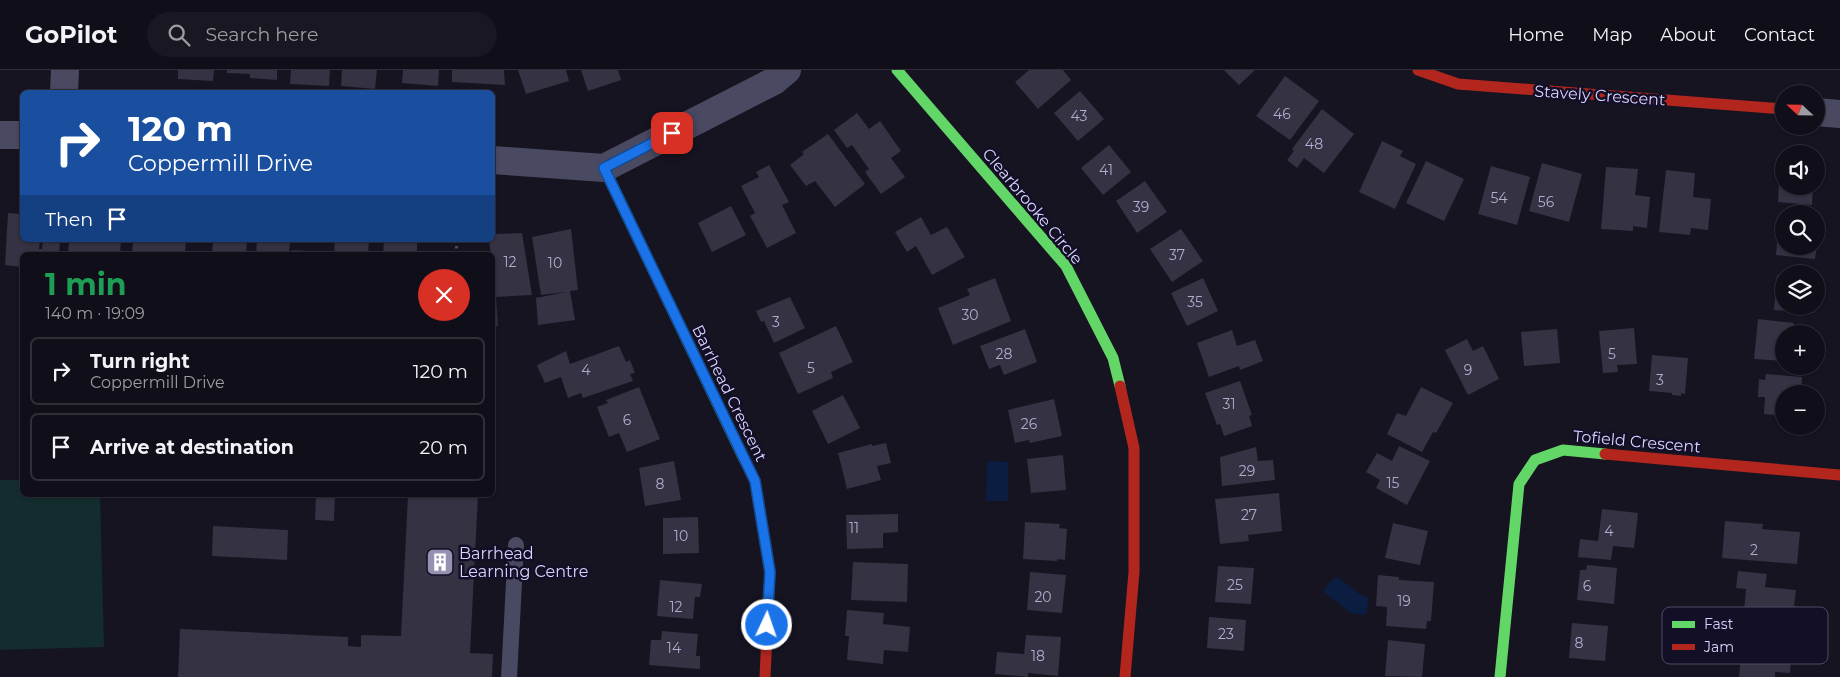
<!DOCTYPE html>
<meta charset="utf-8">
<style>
:root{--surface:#100f19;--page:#191822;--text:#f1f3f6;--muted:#9c9ca2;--line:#302f38}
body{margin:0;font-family:Montserrat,sans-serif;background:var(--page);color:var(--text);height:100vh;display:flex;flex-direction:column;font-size:19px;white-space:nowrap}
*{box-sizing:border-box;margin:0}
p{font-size:16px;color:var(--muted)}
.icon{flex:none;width:28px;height:28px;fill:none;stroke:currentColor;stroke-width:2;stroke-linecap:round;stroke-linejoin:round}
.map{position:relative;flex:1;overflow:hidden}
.details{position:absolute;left:20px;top:182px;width:475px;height:245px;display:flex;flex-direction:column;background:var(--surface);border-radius:8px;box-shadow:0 1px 4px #0004,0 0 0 1px var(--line)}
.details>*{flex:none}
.banner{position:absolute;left:20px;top:20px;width:475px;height:152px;border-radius:8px;box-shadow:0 1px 4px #0004,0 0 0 1px var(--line);background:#1a4fa0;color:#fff;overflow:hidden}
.needle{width:32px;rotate:292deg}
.tools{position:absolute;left:1775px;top:15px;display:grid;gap:10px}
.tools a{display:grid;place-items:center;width:50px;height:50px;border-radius:50%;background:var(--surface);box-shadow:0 1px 4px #0004,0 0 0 1px var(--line);font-size:25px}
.pin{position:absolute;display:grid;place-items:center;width:42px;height:42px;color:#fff;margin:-21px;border-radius:10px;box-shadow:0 2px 8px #0006}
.me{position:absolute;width:55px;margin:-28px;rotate:3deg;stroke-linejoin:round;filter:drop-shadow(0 0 4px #0008)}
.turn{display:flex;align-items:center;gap:18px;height:105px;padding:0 25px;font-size:22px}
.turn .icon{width:65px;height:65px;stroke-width:2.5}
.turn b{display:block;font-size:35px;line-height:42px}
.then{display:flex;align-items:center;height:48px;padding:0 25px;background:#0003;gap:10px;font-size:19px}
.round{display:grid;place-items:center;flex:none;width:52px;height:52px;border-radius:26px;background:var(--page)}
.summary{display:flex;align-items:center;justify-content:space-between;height:85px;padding:0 25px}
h1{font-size:30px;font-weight:700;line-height:38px;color:#1e9e55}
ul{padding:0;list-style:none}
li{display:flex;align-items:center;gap:15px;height:68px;margin:0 10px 8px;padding:0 15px;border:2px solid var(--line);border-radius:8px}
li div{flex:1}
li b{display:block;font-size:19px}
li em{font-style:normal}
header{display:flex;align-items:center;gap:30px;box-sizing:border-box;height:70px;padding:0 25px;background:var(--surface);border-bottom:1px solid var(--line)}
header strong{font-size:24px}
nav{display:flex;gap:28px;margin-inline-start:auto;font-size:18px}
.search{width:350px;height:45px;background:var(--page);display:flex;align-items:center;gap:12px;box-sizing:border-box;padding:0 18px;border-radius:28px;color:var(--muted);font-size:19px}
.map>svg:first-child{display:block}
.green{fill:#132c2d}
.water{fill:#0b1e41}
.building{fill:#343243}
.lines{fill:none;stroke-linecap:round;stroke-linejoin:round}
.path{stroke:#44505f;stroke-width:3;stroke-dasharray:2.5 4;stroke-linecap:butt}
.lane{stroke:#4a4962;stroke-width:16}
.street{stroke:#4a4962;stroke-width:28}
.fast{stroke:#63d668;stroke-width:11}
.jam{stroke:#b3261e;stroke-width:11}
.route-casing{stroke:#114b97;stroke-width:12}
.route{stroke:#1a73e8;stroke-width:9}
.labels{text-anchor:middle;stroke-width:5;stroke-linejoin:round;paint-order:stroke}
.number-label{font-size:14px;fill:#b0acd0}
.street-label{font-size:16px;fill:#d9d4ff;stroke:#130f26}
.poi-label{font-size:16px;fill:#d9d4ff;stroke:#130f26;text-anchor:start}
.key{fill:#130f26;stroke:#4e4a67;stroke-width:1}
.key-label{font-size:14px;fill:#d9d4ff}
</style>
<header>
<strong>GoPilot</strong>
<div class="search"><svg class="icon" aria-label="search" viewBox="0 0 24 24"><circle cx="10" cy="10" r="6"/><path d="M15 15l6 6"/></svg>Search here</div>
<nav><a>Home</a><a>Map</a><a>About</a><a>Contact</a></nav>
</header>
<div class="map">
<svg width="1840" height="607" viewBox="0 0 1840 607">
<rect width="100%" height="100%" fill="#161421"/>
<!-- green -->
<polygon class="green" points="0,410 22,410 22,425 100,425 104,577 0,580"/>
<!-- water -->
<g class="water">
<polygon points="987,391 1008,392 1008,431 986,431"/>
<path d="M 1338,507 L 1359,524 L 1368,527 L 1367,542 L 1365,545 L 1351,543 L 1324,522 C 1325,516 1332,508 1338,507 Z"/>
</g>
<!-- building -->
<g class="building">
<polygon points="178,0 214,0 213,11 178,9"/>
<polygon points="227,0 277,0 277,10 250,8 250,4 227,3"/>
<polygon points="291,0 330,0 329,16 290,14"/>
<polygon points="342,0 377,0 375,19 341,16"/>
<polygon points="403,0 439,0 438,16 402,13"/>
<polygon points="452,0 504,0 505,15 452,12"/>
<polygon points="518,0 566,0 569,11 526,24"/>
<polygon points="581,0 618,0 621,10 588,21"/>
<polygon points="1029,0 1063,0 1071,10 1038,39 1015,12"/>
<polygon points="1224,0 1255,0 1239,15"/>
<polygon points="1285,6 1319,31 1290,70 1256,46"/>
<polygon points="1080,21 1104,49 1078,71 1054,43"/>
<polygon points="1322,39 1354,64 1324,103 1304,88 1297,98 1287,90 1294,81 1292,79"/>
<polygon points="857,43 869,59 880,51 901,81 891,88 905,107 881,124 865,102 869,99 852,75 847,78 834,60"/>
<polygon points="828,64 865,114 835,137 815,111 806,116 790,95 804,84 802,82"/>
<polygon points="1382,71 1403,81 1400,86 1416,94 1395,139 1359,122"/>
<polygon points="1109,75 1131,102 1103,125 1081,98"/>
<polygon points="1426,91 1464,109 1444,151 1406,133"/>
<polygon points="1542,93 1582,104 1569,152 1529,141"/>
<polygon points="1780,93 1784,94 1784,116 1813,116 1812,135 1778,132"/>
<polygon points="769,95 789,132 782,135 796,163 767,178 750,146 755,143 741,116 759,107 756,102"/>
<polygon points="1491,96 1530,107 1517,155 1478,144"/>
<polygon points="1606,97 1638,99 1635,125 1650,127 1647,158 1633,156 1633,161 1601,159"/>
<polygon points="1666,100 1695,103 1693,127 1711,129 1708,160 1691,158 1690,165 1659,162"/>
<polygon points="1145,111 1167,142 1137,163 1116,131"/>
<polygon points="731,136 746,165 712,182 698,153"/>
<polygon points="8,143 22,144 22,170 40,170 39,179 42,179 43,170 60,170 59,185 22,185 22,197 5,195"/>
<polygon points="921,147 931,165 947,157 965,187 932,205 916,176 907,182 895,162"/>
<polygon points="1779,150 1784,150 1784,176 1817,176 1815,189 1776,185"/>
<polygon points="571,159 578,220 570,221 575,250 538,255 536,228 566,222 541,225 532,167"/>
<polygon points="1181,159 1203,191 1172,212 1150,179"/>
<polygon points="522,163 532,225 496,227 498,256 492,257 492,220 495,219 492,185 491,185 489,170 492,170 492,164"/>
<polygon points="69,170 121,170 120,185 68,185"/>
<polygon points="133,170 186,170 185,182 164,181 164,185 132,185"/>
<polygon points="213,170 247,170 246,185 212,185"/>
<polygon points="257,170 290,170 289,185 256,185"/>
<polygon points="335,170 369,170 368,185 334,185"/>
<polygon points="384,170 417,170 417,185 383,185"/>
<polygon points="292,180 309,181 308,185 292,185"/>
<polygon points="1777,205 1784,206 1784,236 1815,236 1814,243 1774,240"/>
<polygon points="995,208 1011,251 953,275 938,238 970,225 967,219"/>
<polygon points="1203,208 1218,241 1187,256 1171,223"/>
<polygon points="790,227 805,258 774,273 764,251 761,252 756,241"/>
<polygon points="1758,249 1794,253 1793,264 1784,264 1784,291 1754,289"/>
<polygon points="836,256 853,292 831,302 833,308 798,324 779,283"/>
<polygon points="1634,258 1637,294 1617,295 1618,302 1603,303 1599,261"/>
<polygon points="1025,259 1037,292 1004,305 1000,295 989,299 980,276"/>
<polygon points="1557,259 1560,293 1524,296 1521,262"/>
<polygon points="1232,260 1237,276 1255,270 1263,291 1240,300 1239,296 1209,307 1197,273"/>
<polygon points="1467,269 1473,281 1483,276 1499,309 1468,325 1445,280"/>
<polygon points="619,276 626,292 630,290 635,303 630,304 633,311 583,328 581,323 568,328 561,307 545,313 538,298 537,295 566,281 570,294"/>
<polygon points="1652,285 1688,288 1685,324 1681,323 1681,326 1672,325 1672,323 1649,321"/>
<polygon points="1766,304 1802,307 1801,324 1784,324 1784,346 1764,344 1765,327 1758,327 1759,309 1765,310"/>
<polygon points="1240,311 1252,345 1249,346 1252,356 1224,366 1220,354 1217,355 1205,323"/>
<polygon points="639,317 660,369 627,382 619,363 609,367 597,337 608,333 606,330"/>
<polygon points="1421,317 1453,333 1436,363 1433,362 1422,382 1387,364 1397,343 1406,346"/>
<polygon points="843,325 860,358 828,374 812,341"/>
<polygon points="1054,329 1062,366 1030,373 1029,370 1015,373 1008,340"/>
<polygon points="886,373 891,393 877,396 881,410 847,419 838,383 872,374 872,376"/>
<polygon points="1399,376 1430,391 1407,435 1376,418 1380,410 1366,402 1377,383 1392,391"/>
<polygon points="1256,377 1258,391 1273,390 1275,410 1222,416 1220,387"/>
<polygon points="1063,385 1066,420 1031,423 1027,389"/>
<polygon points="674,391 681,430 645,436 639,398"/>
<polygon points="1279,423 1282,461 1248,465 1249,471 1220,474 1215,429"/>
<polygon points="316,425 335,425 334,451 315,450"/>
<polygon points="408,425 478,425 470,583 493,584 492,607 178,607 180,559 348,567 348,576 361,577 361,565 401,566"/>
<polygon points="1602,439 1638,443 1634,478 1613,476 1611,490 1578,487 1580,469 1598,471"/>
<polygon points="898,444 898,462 883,463 883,478 847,479 846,445"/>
<polygon points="698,447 699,483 663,484 663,448"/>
<polygon points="1725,451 1763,454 1762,459 1800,462 1797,494 1722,488"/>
<polygon points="1025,452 1060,454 1059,458 1067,459 1065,490 1057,489 1057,491 1023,489"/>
<polygon points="1393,453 1428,461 1420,495 1385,488"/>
<polygon points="213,456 288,460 287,490 212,486"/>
<polygon points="853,492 908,494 907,532 851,530"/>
<polygon points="1587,495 1617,498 1614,534 1577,530 1580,500 1586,500"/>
<polygon points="1218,496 1254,498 1251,534 1215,532"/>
<polygon points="1738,501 1767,504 1765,517 1796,520 1794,536 1799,537 1798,545 1794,545 1793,558 1743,554 1746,519 1736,518"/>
<polygon points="1030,502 1066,505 1062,543 1027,540"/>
<polygon points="1378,505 1399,507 1399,510 1434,512 1431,551 1427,551 1426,559 1386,556 1387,537 1376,536"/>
<polygon points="660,510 702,514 700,527 695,527 693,549 657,546"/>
<polygon points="847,540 884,543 883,554 910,557 908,582 884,580 883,594 847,590 849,566 845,566"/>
<polygon points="1209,547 1246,550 1244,581 1207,578"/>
<polygon points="1572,553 1608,556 1605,591 1569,588"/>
<polygon points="1743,560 1793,565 1790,603 1775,602 1775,607 1739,607"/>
<polygon points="662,561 698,564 696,586 700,586 700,599 649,595 651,570 661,570"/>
<polygon points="1026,565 1061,567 1058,606 1028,603 1028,607 995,604 997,582 1024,584"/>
<polygon points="1388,570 1425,574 1422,607 1385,606"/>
</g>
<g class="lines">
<!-- path -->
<polyline class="path" points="456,185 457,170"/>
<!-- lane -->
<polyline class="lane" points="509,607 516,475"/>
<!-- street -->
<g class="street">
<polyline points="64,22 65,0"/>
<polyline points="1816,42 1840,44"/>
<polyline points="0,65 22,65"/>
<polyline points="492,90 604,98 774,11 787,0"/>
</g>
<!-- fast -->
<g class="fast">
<polyline points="897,0 1066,196 1113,288 1120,316"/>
<polyline points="604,98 744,389"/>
<polyline points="1500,607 1519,414 1535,390 1563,380 1605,384"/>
</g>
<!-- jam -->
<g class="jam">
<polyline points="1418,0 1458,14 1784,39"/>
<polyline points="1120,316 1134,378 1134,502 1125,607"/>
<polyline points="1605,384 1840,405"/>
<polyline points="744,389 755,411 770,502 765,607"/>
</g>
</g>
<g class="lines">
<!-- route casing -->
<g class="route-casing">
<polyline id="route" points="672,63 604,98 755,411 770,502 767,555"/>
</g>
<!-- route -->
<use href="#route" class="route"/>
</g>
<!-- icons -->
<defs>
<g id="building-square" transform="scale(1.4375)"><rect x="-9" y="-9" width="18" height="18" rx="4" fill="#9591b1" stroke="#130f26"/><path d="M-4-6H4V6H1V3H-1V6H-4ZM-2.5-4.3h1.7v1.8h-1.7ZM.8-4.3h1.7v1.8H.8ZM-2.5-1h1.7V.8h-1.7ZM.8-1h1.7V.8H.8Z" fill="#fff"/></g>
</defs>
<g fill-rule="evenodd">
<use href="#building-square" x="440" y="492"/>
</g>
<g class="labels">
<!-- number labels -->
<g class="number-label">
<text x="1282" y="49">46</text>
<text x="1079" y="51">43</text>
<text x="1314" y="79">48</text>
<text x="1106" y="105">41</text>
<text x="1499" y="133">54</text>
<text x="1546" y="137">56</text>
<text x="1141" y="142">39</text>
<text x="1177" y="190">37</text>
<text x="510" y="197">12</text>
<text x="555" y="198">10</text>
<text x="1195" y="237">35</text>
<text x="970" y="250">30</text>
<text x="776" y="257">3</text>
<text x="1004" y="289">28</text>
<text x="1612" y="289">5</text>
<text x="811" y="303">5</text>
<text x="586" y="305">4</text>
<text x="1468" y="305">9</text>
<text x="1660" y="315">3</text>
<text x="1229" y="339">31</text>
<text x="627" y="355">6</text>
<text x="1029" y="359">26</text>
<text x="1247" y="406">29</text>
<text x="1393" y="418">15</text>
<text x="660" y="419">8</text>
<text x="1249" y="450">27</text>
<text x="854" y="463">11</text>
<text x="1609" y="466">4</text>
<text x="681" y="471">10</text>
<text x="1754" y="485">2</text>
<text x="1235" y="520">25</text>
<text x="1587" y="521">6</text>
<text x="1043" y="532">20</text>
<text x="1404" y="536">19</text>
<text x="676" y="542">12</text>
<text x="1226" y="569">23</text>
<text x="1579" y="578">8</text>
<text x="674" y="583">14</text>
<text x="1038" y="591">18</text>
</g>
<!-- street labels -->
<g class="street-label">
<text transform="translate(1600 25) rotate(4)" y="6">Stavely Crescent</text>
<text transform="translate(1033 136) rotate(50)" y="6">Clearbrooke Circle</text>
<text transform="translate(730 323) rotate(64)" y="6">Barrhead Crescent</text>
<text transform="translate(1637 371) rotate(5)" y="6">Tofield Crescent</text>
</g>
<!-- poi labels -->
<g class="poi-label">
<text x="459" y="489">Barrhead<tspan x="459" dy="18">Learning Centre</tspan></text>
</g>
</g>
<!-- legend -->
<rect x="1662" y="537" width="166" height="57" rx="8" class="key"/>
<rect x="1672" y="551" width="23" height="7" fill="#63d668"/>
<rect x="1672" y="574" width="23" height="6" fill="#b3261e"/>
<g class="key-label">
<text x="1704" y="559">Fast</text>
<text x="1704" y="582">Jam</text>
</g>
</svg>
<div class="tools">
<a><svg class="needle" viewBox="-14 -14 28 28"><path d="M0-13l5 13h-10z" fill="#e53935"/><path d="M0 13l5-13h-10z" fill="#9c9ca2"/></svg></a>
<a><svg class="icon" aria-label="sound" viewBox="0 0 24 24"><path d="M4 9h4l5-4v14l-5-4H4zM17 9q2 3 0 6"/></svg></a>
<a><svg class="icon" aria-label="search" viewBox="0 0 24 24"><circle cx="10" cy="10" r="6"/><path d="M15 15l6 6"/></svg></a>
<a><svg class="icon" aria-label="layers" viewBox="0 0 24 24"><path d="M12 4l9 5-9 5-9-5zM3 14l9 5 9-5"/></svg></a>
<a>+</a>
<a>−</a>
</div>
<div class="pin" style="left:672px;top:63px;background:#d93025"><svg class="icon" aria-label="arrive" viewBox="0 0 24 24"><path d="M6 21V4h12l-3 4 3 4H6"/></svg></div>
<svg class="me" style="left:767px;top:555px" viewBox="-20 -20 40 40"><circle r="17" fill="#1a73e8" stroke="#fff" stroke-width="3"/><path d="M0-11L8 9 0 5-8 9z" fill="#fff"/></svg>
<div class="banner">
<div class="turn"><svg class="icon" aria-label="right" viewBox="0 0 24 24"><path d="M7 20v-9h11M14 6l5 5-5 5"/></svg><div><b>120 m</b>Coppermill Drive</div></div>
<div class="then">Then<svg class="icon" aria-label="arrive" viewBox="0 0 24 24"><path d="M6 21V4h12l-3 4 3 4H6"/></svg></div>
</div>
<section class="details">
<div class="summary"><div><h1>1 min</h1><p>140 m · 19:09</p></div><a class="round" style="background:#d93025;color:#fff"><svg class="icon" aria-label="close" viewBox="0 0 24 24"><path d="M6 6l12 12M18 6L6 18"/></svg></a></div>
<ul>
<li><svg class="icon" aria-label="right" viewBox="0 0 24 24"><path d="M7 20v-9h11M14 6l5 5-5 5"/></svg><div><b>Turn right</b><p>Coppermill Drive</p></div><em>120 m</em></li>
<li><svg class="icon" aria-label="arrive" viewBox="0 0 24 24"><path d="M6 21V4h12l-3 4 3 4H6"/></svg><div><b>Arrive at destination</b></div><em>20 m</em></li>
</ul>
</section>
</div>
